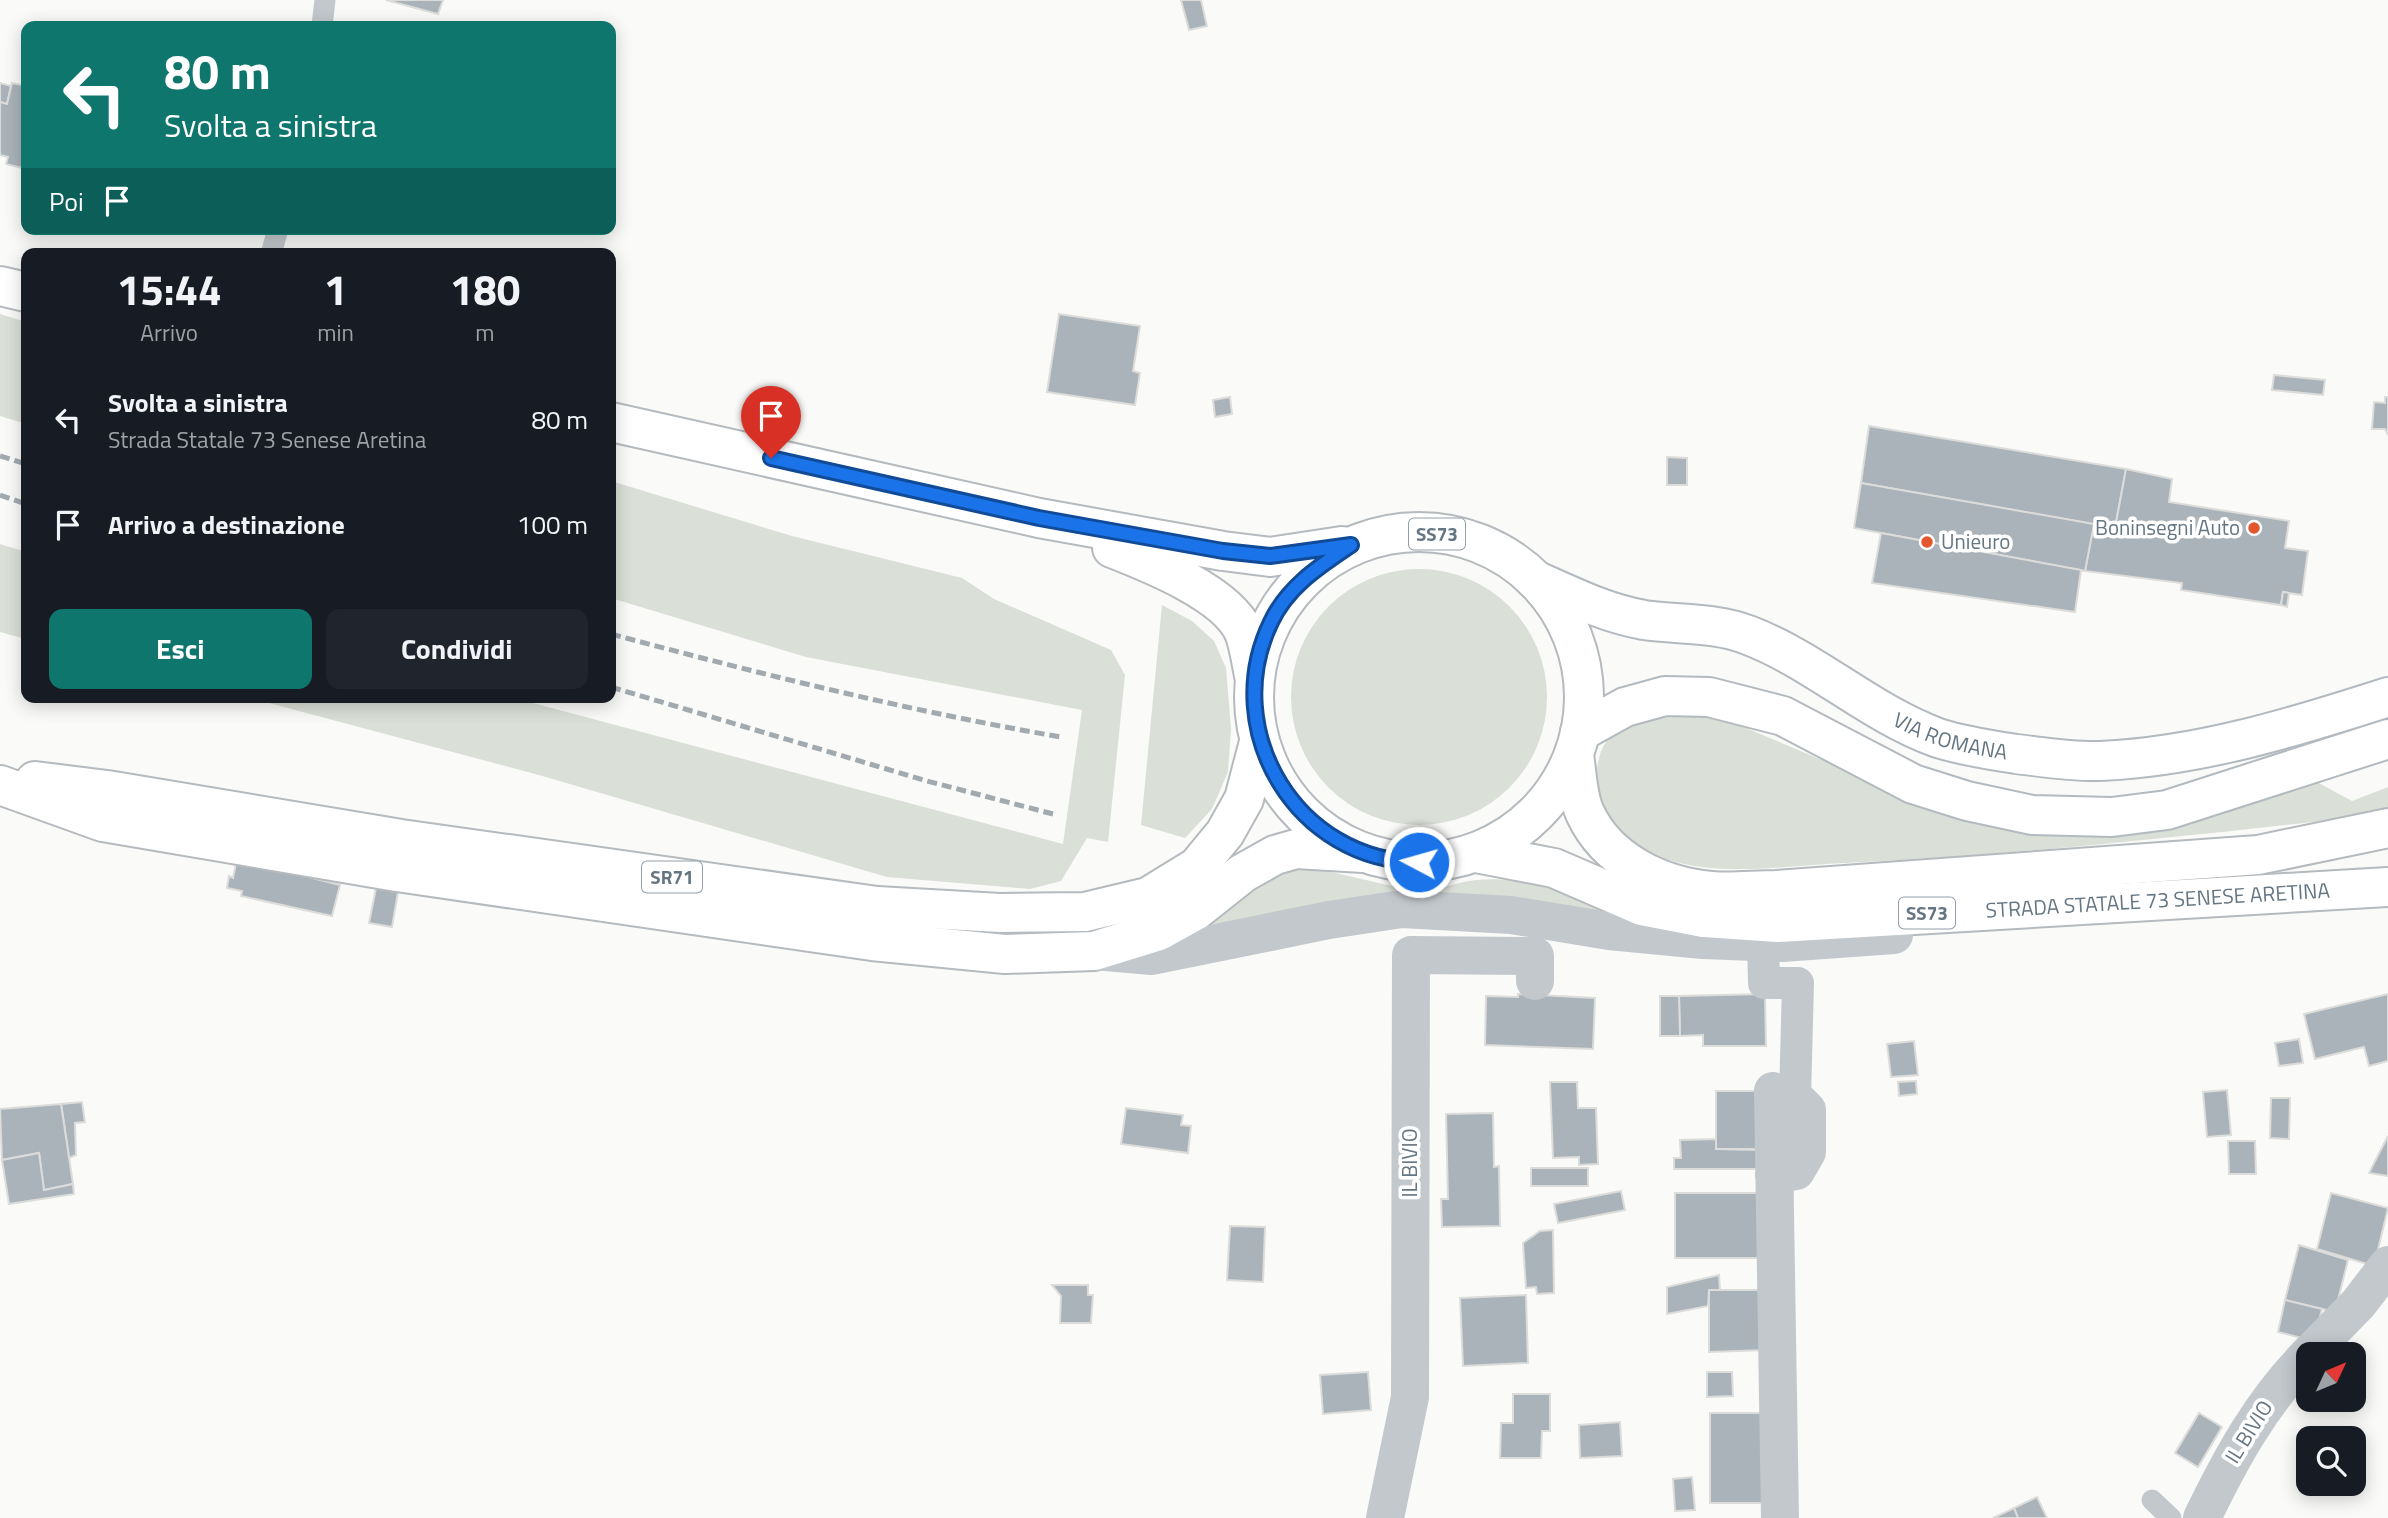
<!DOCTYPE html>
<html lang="it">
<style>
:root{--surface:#171b24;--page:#20242c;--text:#f1f3f6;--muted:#9ea1a6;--accent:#0f766e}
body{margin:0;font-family:"Titillium Web",sans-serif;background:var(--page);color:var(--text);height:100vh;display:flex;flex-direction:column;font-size:26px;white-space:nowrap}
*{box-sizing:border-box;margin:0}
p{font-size:23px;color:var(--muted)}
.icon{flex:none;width:38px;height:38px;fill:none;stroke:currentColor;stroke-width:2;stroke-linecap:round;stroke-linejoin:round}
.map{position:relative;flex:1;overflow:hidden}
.drawer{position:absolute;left:21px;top:248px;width:595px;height:455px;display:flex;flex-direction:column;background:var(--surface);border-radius:14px;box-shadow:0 4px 18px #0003}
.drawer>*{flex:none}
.banner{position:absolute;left:21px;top:21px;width:595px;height:214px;border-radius:14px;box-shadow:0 4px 18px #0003;background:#0f766e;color:#fff;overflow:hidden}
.needle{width:46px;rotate:46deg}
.fabs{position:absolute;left:2296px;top:1342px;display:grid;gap:14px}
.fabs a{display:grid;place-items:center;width:70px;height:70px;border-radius:14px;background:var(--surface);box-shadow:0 4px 18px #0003;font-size:35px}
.pin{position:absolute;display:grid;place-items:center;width:60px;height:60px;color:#fff;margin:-72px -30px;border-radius:50% 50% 50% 0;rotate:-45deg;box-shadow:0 0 7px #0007}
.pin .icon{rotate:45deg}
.me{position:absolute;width:77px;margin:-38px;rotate:276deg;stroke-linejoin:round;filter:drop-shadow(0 0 5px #0008)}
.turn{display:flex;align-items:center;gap:24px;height:147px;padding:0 28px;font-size:32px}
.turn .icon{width:91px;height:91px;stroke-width:2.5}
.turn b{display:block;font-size:49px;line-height:60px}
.then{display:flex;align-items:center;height:66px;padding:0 28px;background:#0003;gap:14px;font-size:26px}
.eta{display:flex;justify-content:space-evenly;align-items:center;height:119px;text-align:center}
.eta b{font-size:42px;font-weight:700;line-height:49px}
.action{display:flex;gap:14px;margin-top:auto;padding:14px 28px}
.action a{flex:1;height:80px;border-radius:14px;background:var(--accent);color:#fff;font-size:28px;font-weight:700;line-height:80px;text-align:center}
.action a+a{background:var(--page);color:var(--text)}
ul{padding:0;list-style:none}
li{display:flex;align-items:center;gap:21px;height:105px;padding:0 28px}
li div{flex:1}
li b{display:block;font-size:26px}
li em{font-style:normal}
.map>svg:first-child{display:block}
.green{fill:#dadfd7}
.building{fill:#aab3b9;stroke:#dcdcda;stroke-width:2}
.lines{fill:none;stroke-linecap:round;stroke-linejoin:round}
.secondary-casing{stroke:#b3babf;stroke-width:42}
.primary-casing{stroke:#b5babe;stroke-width:42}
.service{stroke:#c3c8cc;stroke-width:21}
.pedestrian{stroke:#c3c8cc;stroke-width:32}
.minor{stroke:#c3c8cc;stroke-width:38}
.secondary{stroke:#fff;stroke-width:38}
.primary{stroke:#fff;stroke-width:38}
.rail{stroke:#a2aab0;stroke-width:5;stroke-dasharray:10 5;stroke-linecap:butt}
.route-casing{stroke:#114b97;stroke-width:18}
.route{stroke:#1a73e8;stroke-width:12}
.poi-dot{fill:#e4572e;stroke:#fff;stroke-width:2.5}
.labels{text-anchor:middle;stroke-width:7;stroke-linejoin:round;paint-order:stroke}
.shield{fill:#fff;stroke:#939fa8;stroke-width:2}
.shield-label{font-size:19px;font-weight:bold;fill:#657683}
.poi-label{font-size:21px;fill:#657683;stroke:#fff;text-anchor:end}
.street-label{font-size:21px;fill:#657683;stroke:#fff}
</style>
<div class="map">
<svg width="2388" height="1518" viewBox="0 0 2388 1518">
<rect width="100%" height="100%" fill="#fafaf8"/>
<!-- green -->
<g class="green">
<polygon points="0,314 26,322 26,424 0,416"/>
<polygon points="611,481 792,536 962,578 994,599 1111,650 1125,675 1108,842 1087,838 1061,881 1030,889 887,877 539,775 250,698 514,698 1063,844 1082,710 806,657 611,598"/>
<polygon points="0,544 26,552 26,639 0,632"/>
<circle cx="1419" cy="697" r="128"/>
<polygon points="1162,605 1192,621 1214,641 1226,668 1231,729 1228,772 1212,809 1185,838 1141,825"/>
<path d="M 1675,713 L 1706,715 L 1739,725 L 1907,796 L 2025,826 L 2304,775 L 2352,801 L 2388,787 L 2388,814 C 2207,833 2027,855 1845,863 C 1794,865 1725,876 1676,862 C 1632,850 1586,808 1599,758 C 1609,721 1643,721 1675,713 Z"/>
<path d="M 1281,867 C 1329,866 1372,885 1418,890 C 1439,892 1455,882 1476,880 C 1526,875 1570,894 1616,911 L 1201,933 L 1204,918 Z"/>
</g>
<!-- building -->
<g class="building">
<polygon points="386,0 443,0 438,14"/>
<polygon points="1181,0 1201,0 1207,26 1189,30"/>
<polygon points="0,83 11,86 7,104 0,102"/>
<polygon points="12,83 26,86 26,169 6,164 8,157 0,155 0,102 7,104"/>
<polygon points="1059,314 1140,326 1133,371 1140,373 1135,405 1047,392"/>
<polygon points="2274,375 2325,380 2323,395 2272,390"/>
<polygon points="1230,397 1232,414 1215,417 1213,400"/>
<polygon points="2385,397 2388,397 2388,435 2385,429 2372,429 2374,402 2385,403"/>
<polygon points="1869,426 2126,469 2115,528 1861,483"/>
<polygon points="1667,457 1687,458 1687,485 1667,485"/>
<polygon points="2126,469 2172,479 2169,502 2289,521 2285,548 2308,551 2302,595 2283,592 2281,605 2181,590 2182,583 2085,571 2094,524 2115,528"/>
<polygon points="1861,483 2094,524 2085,571 1854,528"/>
<polygon points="1881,533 2081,570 2075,612 1872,583"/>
<polygon points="2283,592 2289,593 2287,607 2281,605"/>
<polygon points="237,859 340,885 332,916 241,896 242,891 227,888 229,876 233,878"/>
<polygon points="376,888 398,892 392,927 369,923"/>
<polygon points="1518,994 1595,998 1593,1049 1485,1045 1486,996 1518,997"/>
<polygon points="1765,994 1766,1046 1703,1046 1703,1035 1680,1036 1679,996"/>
<polygon points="2388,994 2388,1061 2369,1066 2364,1047 2315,1059 2304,1014"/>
<polygon points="1660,996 1679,996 1680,1036 1660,1036"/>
<polygon points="2299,1039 2303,1063 2279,1066 2275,1043"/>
<polygon points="1914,1041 1918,1075 1891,1077 1887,1044"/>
<polygon points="1916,1081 1917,1094 1899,1096 1898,1082"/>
<polygon points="1550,1082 1577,1082 1578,1108 1596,1108 1598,1164 1579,1165 1579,1157 1553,1158"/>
<polygon points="2227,1090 2231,1135 2207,1137 2203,1092"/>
<rect x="1716" y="1091" width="50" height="58"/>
<polygon points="2271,1098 2290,1098 2289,1139 2270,1138"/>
<polygon points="82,1102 85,1122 75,1123 76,1155 69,1158 61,1104"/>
<polygon points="61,1104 73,1184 44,1190 39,1153 2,1160 0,1109"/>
<polygon points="1126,1108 1183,1115 1181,1125 1191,1126 1188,1153 1121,1144"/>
<polygon points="1493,1113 1494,1167 1499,1166 1500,1226 1442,1227 1441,1199 1448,1199 1446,1114"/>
<polygon points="2388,1136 2388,1176 2369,1173"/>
<polygon points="1716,1139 1716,1149 1761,1150 1762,1169 1674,1169 1674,1158 1681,1158 1680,1140"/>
<polygon points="2228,1141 2255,1141 2256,1174 2229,1174"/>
<polygon points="39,1153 44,1190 73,1184 74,1194 9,1204 2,1160"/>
<rect x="1531" y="1168" width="57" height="18"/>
<polygon points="1621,1191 1625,1210 1558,1223 1554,1204"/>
<rect x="1675" y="1193" width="90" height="65"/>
<polygon points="2331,1193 2388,1208 2374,1266 2317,1249"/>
<polygon points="1230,1226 1265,1227 1263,1282 1227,1280"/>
<polygon points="1553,1230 1554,1293 1537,1294 1536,1287 1526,1288 1523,1243 1540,1231"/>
<polygon points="2299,1245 2348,1260 2335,1312 2285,1300"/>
<polygon points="1719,1275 1720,1291 1709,1290 1708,1306 1667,1314 1667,1287"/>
<polygon points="1052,1285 1088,1285 1088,1295 1093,1295 1091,1323 1060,1323 1061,1296"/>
<polygon points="1709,1290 1765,1290 1766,1350 1709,1352"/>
<polygon points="1526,1295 1528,1363 1463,1366 1460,1298"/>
<polygon points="2285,1300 2322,1309 2314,1341 2278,1332"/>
<polygon points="1368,1372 1371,1410 1323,1414 1320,1375"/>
<polygon points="1707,1372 1732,1372 1733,1396 1707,1397"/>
<polygon points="1513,1394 1550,1394 1550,1431 1542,1431 1541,1458 1500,1458 1501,1423 1513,1423"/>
<rect x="1710" y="1413" width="58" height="90"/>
<polygon points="2199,1413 2222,1427 2198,1467 2175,1453"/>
<polygon points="1620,1422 1622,1456 1580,1458 1579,1425"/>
<polygon points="1692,1477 1695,1510 1675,1511 1673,1479"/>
<polygon points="2037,1497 2047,1518 2018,1518 2014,1508"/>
<polygon points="2014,1508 2018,1518 1993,1518"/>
</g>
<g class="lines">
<!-- secondary casing -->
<g class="secondary-casing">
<g id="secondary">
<path id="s1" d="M 1535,580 C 1571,596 1605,613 1644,620 C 1678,625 1715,622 1748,635 C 1816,661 1869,713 1938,738 C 1963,746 1990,750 2016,754 C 2043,757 2072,762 2100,761 C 2198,757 2295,727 2388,697"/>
<polyline points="1580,732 1625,707 1665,696 1709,697 1783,716 1913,784 1967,801 2032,815 2112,817 2167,810 2388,739"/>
</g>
</g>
<!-- primary casing -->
<g class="primary-casing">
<g id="primary">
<polyline points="0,286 26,292"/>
<polyline points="611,422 1039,518 1223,551 1270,557 1342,546"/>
<circle cx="1419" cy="697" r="165"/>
<path d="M 1112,548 C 1150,563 1227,593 1244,632 C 1249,645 1251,661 1254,675"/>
<path d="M 1574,755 C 1577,772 1577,796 1585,813 C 1607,861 1660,886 1711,891 C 1732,893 1755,890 1776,890 L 2258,855 L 2388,828"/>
<polyline points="35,781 107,790 401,839 877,906 1000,913 1085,912 1148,897 1197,867 1225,833 1244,799 1259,742"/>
<polyline points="0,785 103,822 397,872 872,941 1005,954 1094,951 1159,931 1195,911 1243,873 1275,855 1296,849 1363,853"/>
<path id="s2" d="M 1476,853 L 1554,868 L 1642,906 L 1704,918 L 1778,923 L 2388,887"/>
</g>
</g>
<!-- service -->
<g class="service">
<polyline points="322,26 325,0"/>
<polyline points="271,254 278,229"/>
<polyline points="2152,1500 2171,1518"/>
</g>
<!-- pedestrian -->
<polyline class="pedestrian" points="1763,941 1764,983 1798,983 1795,1098"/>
<!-- minor -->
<g class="minor">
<polyline points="1094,951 1152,956 1329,920 1402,909 1511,915 1609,931 1703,940 1782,943 1894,935"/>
<polyline points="1774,1175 1796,1171 1807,1152 1807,1110 1795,1098 1773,1091 1780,1518"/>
<polyline points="2309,1354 2358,1304 2388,1265"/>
<polyline points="1385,1518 1410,1397 1411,955 1535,956 1535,981"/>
<path d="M 2202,1518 C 2231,1458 2261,1403 2308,1355"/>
</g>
<!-- secondary -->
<use href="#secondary" class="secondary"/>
<!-- primary -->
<use href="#primary" class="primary"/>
<!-- rail -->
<g class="rail">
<polyline points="0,456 26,464"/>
<polyline points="0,495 26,504"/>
<path d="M 611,634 C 760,674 909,711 1061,737"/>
<polyline points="611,687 927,781 1053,814"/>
</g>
</g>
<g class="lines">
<!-- route casing -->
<g class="route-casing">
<path id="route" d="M 771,458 L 1039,518 L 1223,551 L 1270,556 L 1351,545 C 1320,566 1288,586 1271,622 C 1218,731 1298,862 1419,862"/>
</g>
<!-- route -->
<use href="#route" class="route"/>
</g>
<!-- markers -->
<g class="poi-dot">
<circle cx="2254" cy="528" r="7"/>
<circle cx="1927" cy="542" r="7"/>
</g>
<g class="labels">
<!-- shield labels -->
<g class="shield">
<rect x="1409" y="518.5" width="56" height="31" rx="5"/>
<rect x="642" y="861.5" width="60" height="31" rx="5"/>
<rect x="1899" y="897.5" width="56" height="31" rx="5"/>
</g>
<g class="shield-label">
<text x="1437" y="541">SS73</text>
<text x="672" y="884">SR71</text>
<text x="1927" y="920">SS73</text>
</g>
<!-- poi labels -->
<g class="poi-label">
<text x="2240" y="535">Boninsegni Auto</text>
<text x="1941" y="549" text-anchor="start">Unieuro</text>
</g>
<!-- street labels -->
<g class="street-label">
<text dy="7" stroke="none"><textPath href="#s1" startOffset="450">VIA ROMANA</textPath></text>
<text dy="7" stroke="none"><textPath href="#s2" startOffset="693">STRADA STATALE 73 SENESE ARETINA</textPath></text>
<text transform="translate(1410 1163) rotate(-90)" y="7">IL BIVIO</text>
<text transform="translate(2249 1432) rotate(-58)" y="7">IL BIVIO</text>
</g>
</g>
</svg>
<div class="fabs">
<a><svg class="needle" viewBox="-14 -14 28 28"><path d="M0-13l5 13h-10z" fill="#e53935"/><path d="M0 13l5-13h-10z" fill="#9ea1a6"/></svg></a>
<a><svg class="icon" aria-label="search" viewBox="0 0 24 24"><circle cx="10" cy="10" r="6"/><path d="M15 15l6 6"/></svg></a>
</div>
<div class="pin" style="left:771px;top:458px;background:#d93025"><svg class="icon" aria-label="arrive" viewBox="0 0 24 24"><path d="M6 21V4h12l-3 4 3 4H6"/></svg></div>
<svg class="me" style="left:1419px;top:862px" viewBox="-20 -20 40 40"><circle r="17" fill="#1a73e8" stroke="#fff" stroke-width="3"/><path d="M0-11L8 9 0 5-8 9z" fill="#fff"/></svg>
<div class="banner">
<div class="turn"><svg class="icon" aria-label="left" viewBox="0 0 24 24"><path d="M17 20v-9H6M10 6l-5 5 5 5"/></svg><div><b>80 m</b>Svolta a sinistra</div></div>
<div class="then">Poi<svg class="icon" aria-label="arrive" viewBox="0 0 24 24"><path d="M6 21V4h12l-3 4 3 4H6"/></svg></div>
</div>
<section class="drawer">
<div class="eta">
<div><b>15:44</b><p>Arrivo</p></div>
<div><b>1</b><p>min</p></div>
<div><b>180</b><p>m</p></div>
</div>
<ul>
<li><svg class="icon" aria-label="left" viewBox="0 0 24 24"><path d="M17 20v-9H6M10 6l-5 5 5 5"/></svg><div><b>Svolta a sinistra</b><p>Strada Statale 73 Senese Aretina</p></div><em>80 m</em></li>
<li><svg class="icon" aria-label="arrive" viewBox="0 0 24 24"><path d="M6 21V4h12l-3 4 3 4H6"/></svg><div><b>Arrivo a destinazione</b></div><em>100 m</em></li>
</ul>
<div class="action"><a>Esci</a><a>Condividi</a></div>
</section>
</div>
